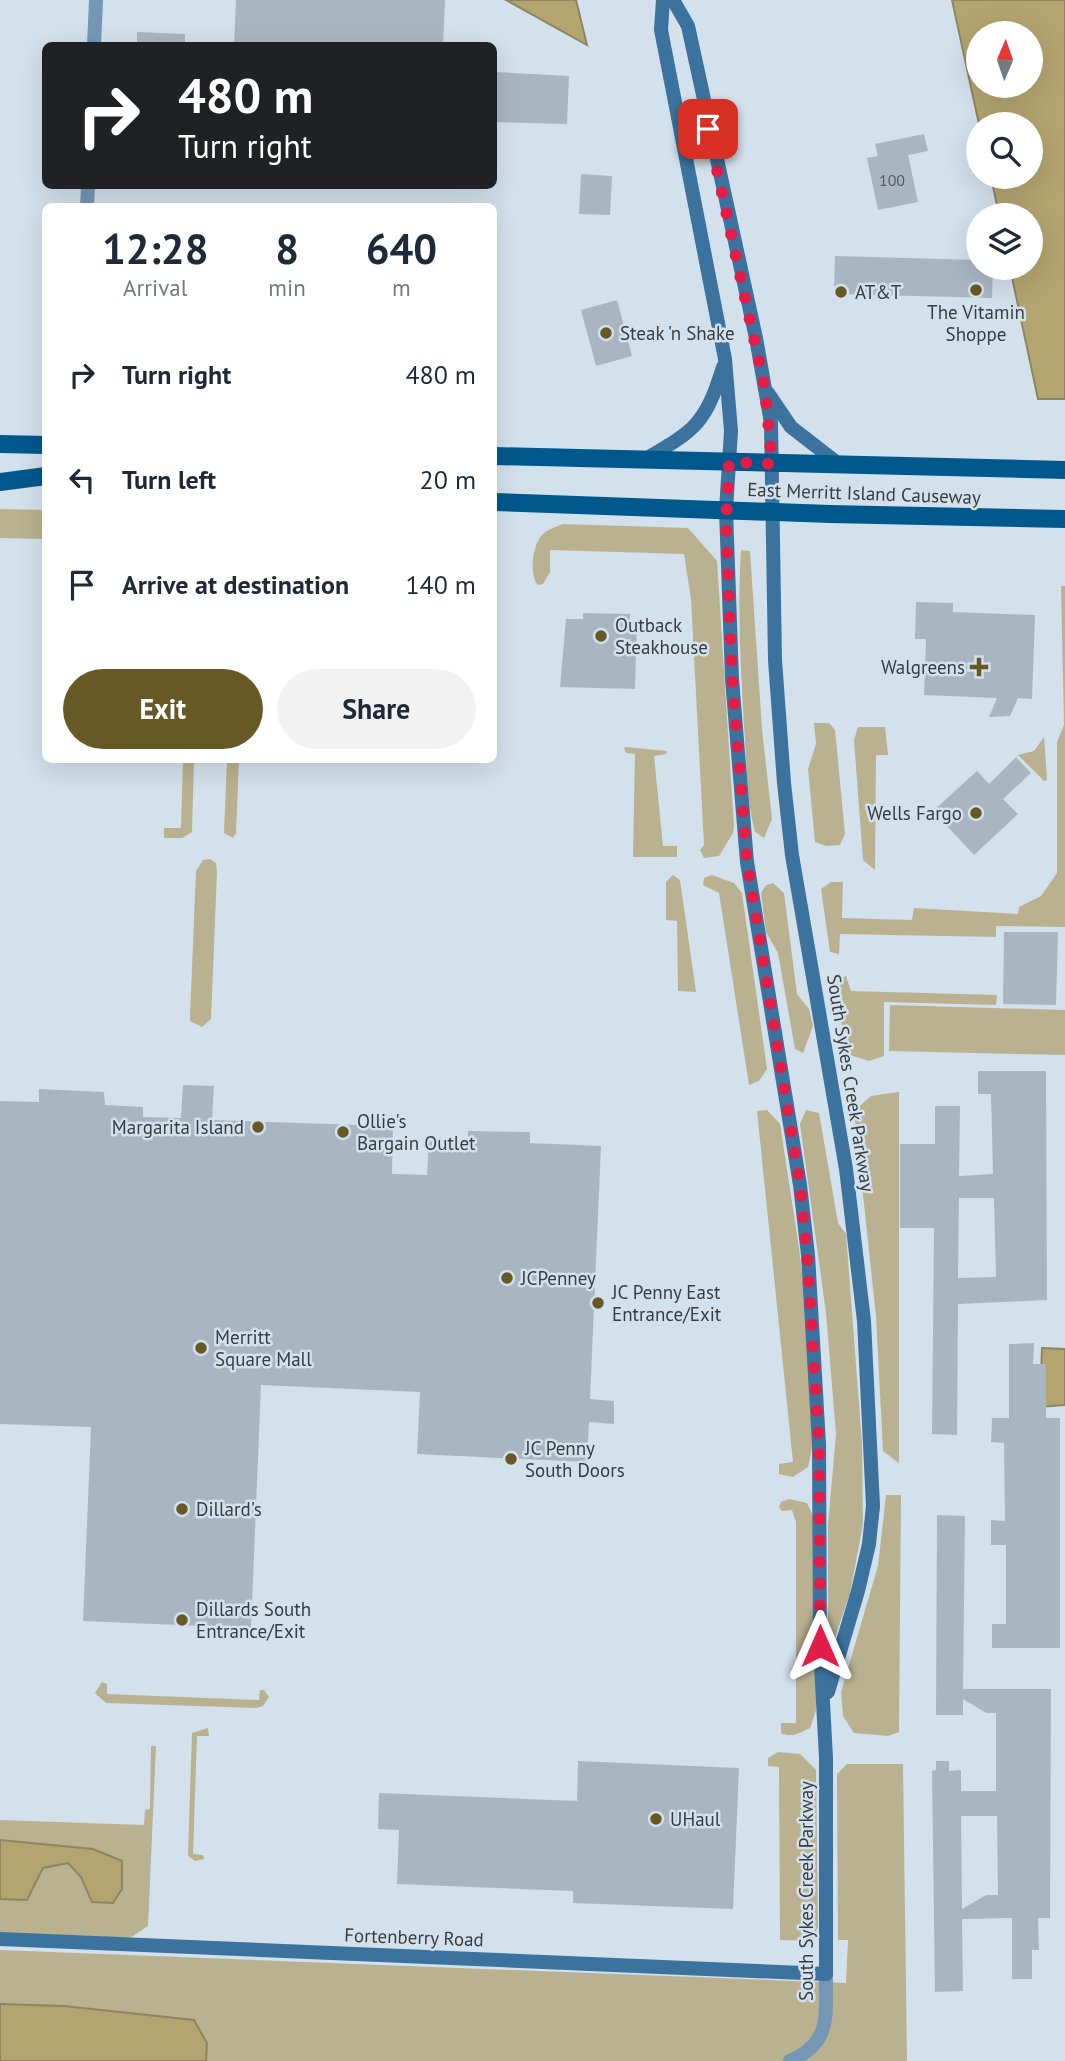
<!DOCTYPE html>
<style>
:root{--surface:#fff;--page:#f2f2f3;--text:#1f2937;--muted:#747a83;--accent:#675926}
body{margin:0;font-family:"PT Sans",sans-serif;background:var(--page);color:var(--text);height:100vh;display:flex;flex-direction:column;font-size:26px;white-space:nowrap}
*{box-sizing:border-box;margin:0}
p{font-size:23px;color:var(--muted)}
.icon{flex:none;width:38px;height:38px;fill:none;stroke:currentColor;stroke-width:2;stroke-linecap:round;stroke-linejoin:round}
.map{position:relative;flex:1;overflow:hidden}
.details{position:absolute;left:42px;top:203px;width:455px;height:560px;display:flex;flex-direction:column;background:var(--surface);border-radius:10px;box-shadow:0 7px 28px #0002}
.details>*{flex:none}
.banner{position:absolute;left:42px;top:42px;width:455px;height:147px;border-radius:10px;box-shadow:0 7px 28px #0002;background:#202124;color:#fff;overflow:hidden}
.needle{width:46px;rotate:2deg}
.controls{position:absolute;left:966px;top:21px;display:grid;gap:14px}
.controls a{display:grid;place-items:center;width:77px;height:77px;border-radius:50%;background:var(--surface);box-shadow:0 7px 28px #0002;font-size:35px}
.pin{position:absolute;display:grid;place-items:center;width:60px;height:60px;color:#fff;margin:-30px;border-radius:14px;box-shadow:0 4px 10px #0006}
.me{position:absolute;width:77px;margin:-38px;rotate:0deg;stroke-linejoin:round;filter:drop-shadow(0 0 5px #0008)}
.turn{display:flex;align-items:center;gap:24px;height:147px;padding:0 21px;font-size:32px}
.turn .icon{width:91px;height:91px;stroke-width:2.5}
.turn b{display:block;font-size:49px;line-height:60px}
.eta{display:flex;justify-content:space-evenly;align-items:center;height:119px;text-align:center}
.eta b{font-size:42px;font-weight:700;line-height:49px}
.primary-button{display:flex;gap:14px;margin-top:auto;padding:14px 21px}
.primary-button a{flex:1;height:80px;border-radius:42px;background:var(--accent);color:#fff;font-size:28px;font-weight:700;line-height:80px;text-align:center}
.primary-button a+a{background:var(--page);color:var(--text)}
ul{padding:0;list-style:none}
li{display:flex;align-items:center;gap:21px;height:105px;padding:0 21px}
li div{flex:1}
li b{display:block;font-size:26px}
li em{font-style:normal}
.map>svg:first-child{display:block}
.green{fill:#bab190}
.water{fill:#b3a470;stroke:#8e8562;stroke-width:2;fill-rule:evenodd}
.building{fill:#a9b6c2;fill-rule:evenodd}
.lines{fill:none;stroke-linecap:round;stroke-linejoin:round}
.street{stroke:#7497b5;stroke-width:14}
.secondary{stroke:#3c739e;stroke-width:14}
.primary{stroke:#00588d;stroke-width:18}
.route{stroke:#e11d48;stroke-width:12;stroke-dasharray:0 21.6}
.poi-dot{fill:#675926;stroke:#d3e1ed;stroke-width:2.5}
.labels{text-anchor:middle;stroke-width:5;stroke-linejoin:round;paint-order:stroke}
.number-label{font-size:16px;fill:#545b61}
.poi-label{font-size:19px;fill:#373d41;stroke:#d3e1ed;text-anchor:start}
.street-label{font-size:19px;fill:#373d41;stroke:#d3e1ed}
</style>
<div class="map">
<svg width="1065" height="2061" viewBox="0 0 1065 2061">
<rect width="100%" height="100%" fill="#d3e1ed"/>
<!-- green -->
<g class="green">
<polygon points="0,509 45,510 45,539 0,538"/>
<path d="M 562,524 L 688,528 L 717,561 L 734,827 L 733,833 L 719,856 L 704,858 L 700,850 L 704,845 L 691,599 L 684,554 L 550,550 L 550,572 L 543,584 L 538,585 C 529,575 532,546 542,535 C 546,530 557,527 562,524 Z"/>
<path d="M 741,550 L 750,551 L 762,729 L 772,819 L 764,838 L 755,832 C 747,803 747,771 745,740 C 741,677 737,613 741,550 Z"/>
<polygon points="1061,586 1065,586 1065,927 996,926 996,937 840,934 839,954 830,952 821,889 831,882 843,882 842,918 912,920 914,908 1018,914 1019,907 1041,896 1057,873 1057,742 1064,725"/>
<polygon points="814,723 829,723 835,730 845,834 840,845 826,846 815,842 808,769 816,744"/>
<polygon points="858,727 885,727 888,755 876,755 875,870 863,860 854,740"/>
<polygon points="1044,737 1047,780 1044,781 1018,755 1034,751"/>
<polygon points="626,747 667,751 666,754 654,756 663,846 677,846 677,857 633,857 635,754 626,753 624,748"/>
<polygon points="183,760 194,760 192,832 182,838 164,838 164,828 181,828"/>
<polygon points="227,760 239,760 236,833 233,838 224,833"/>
<polygon points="210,859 216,863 217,872 211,1019 202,1027 190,1021 190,1016 196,871 203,860"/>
<polygon points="673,875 680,880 696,992 678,991 677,921 666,920 666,882"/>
<polygon points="712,875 734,883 742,893 767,1069 759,1081 749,1085 719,893 703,885 704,878"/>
<polygon points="773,883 784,893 797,994 809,1009 813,1026 803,1053 795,1049 778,953 766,932 761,893 766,885"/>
<polygon points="846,976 851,991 997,995 996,1005 884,1002 884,1056 869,1061 847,1054 834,983"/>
<polygon points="890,1005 1065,1010 1065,1055 889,1051"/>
<polygon points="899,1092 899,1463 883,1451 876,1316 854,1111 871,1096"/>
<polygon points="767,1110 780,1124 799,1248 807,1317 813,1444 808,1467 793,1477 779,1474 779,1464 793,1462 757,1111"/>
<polygon points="806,1110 819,1113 838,1223 846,1234 862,1443 863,1524 850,1593 828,1658 828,1525 836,1434 826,1313 800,1124"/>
<polygon points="886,1495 901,1495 899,1732 888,1736 854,1733 843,1716 841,1692 878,1566"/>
<path d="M 789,1499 L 807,1503 L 815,1520 L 816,1710 L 810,1728 C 800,1733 792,1738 781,1733 L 781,1723 L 796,1723 L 796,1522 L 792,1510 L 782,1511 L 779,1507 L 781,1502 Z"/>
<polygon points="102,1682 107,1684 107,1694 259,1700 260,1690 264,1690 269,1697 263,1706 256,1708 106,1703 95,1693"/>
<polygon points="208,1728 209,1736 197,1736 193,1854 203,1855 204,1859 195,1861 188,1856 192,1733"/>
<polygon points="151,1746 156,1746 148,1926 130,1938 0,1933 0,1820 144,1825 145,1810 150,1809"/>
<polygon points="778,1752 800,1754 816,1770 818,1927 811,1941 780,1940 779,1767 768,1766 768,1758"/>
<polygon points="847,1764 903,1764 907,2061 0,2061 0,1950 846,1983 848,1940 838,1940 837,1774"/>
</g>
<!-- water -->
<g class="water">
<polygon points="506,0 576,0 587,45"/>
<path d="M 952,0 L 1065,0 L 1065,399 L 1038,399 L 1010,268 L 1031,268 L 1031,215 L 999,215 L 991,177 L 1031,177 L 1031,124 L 979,124 ZM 1031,33 L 1031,86 L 978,86 L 978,33 Z"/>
<polygon points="1042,1348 1065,1349 1065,1405 1040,1407"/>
<polygon points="0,1840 93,1849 122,1861 122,1889 113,1903 92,1902 81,1877 68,1863 43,1868 27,1900 0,1899"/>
<polygon points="0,2004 64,2006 194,2020 207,2043 206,2061 0,2061"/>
</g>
<!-- building -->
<g class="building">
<polygon points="236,0 445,0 443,46 234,46"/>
<polygon points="137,32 185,34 185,46 137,46"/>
<polygon points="494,72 569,76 567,124 494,122"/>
<polygon points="924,134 928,151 908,155 918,202 878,210 867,158 878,156 875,144"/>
<polygon points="581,174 612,176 610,215 579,214"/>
<polygon points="835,256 978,260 978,268 993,268 992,298 834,294"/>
<polygon points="617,300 632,356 596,366 581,310"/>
<polygon points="916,602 953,603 953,612 1035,615 1032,699 1018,698 1010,716 989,717 997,698 924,695 926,639 915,639"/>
<polygon points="583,613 630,614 630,620 637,620 635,689 560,687 566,619 583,619"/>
<polygon points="1016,757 1031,773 1003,799 1018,814 974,855 933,811 977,771 989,784"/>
<polygon points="1004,932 1058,932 1056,1005 1003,1004"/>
<path d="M 978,1071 L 1046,1071 L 1047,1300 L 958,1304 L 957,1435 L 932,1434 L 934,1228 L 900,1228 L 900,1144 L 935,1144 L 935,1106 L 960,1106 L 959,1176 L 993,1174 L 991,1094 L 978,1094 ZM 959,1198 L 994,1198 L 996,1277 L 958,1278 Z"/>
<polygon points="183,1085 214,1086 212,1120 393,1126 392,1174 427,1175 429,1141 468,1142 468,1131 530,1132 530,1143 601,1146 590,1399 614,1401 614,1424 589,1422 587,1462 417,1454 420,1392 261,1385 251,1628 83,1621 91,1427 0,1424 0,1101 39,1102 39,1089 104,1092 105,1105 143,1107 143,1117 181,1118"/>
<polygon points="1034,1343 1033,1364 1046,1364 1046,1418 1060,1418 1060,1648 992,1648 992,1624 1006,1624 1006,1545 991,1545 991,1520 1005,1521 1004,1443 991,1442 992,1418 1009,1418 1009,1344"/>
<path d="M 937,1515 L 965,1516 L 963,1689 L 1051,1689 L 1050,1918 L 1038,1918 L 1039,1950 L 1032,1950 L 1032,1979 L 1012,1979 L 1012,1918 L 962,1919 L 963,1991 L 935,1992 L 932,1771 L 936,1770 L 936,1761 L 949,1761 L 949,1771 L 961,1770 L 961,1791 L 996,1791 L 996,1713 L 986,1713 L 963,1699 L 963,1715 L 936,1715 ZM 961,1816 L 997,1816 L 998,1895 L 986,1895 L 962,1909 Z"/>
<polygon points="578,1761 739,1768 733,1909 573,1903 573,1891 397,1884 399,1830 378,1829 379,1793 577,1801"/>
</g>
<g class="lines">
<!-- street -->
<g class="street">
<polyline points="94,46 96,0"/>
<polyline points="87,206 88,186"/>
<path d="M 790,2061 C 833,2042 825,2015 826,1974"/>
</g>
<!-- secondary -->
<g class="secondary">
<polyline points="673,0 688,26 756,338 771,423 775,660 784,783 792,855 846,1169 864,1321 873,1506 869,1544 858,1591 828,1692"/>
<polyline points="768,393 791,427 840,465"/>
<path d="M 644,460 C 695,430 705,425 723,367"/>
<polyline points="0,1939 826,1974 826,1758 820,1646 819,1444 808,1255 800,1185 747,862 732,679 726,510 731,431 725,359 661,30 663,0"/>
</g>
<!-- primary -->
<g class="primary">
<polyline points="0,444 46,445"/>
<polyline points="494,456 1065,470"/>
<polyline points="0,482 46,476"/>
<polyline points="494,502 830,514 1065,519"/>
</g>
</g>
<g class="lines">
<!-- route -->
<polyline class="route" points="708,129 765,389 772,464 729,462 726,526 732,679 747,862 800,1185 807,1255 819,1444 820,1646"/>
</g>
<!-- markers -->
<g class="poi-dot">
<circle cx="976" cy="290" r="7"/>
<circle cx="841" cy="292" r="7"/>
<circle cx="606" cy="333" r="7"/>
<circle cx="601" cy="636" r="7"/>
<path d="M975.5 656.5h7v7h7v7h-7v7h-7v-7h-7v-7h7z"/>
<circle cx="976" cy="813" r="7"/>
<circle cx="258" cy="1127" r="7"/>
<circle cx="343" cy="1132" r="7"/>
<circle cx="507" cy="1278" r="7"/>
<circle cx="598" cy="1303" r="7"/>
<circle cx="201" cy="1348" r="7"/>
<circle cx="511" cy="1459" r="7"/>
<circle cx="182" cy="1509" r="7"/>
<circle cx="182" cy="1620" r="7"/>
<circle cx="656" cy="1819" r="7"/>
</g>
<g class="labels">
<!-- number labels -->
<g class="number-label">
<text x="892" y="186">100</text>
</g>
<!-- poi labels -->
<g class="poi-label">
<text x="855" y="299">AT&amp;T</text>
<text x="976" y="319" text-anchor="middle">The Vitamin<tspan x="976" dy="22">Shoppe</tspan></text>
<text x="620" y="340">Steak 'n Shake</text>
<text x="615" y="632">Outback<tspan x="615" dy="22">Steakhouse</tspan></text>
<text x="965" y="674" text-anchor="end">Walgreens</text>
<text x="962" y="820" text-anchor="end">Wells Fargo</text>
<text x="357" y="1128">Ollie's<tspan x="357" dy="22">Bargain Outlet</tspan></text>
<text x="244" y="1134" text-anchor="end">Margarita Island</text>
<text x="521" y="1285">JCPenney</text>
<text x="612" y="1299">JC Penny East<tspan x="612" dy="22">Entrance/Exit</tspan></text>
<text x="215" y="1344">Merritt<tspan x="215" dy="22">Square Mall</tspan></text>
<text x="525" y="1455">JC Penny<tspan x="525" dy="22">South Doors</tspan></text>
<text x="196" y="1516">Dillard's</text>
<text x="196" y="1616">Dillards South<tspan x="196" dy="22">Entrance/Exit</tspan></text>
<text x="670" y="1826">UHaul</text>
</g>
<!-- street labels -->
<g class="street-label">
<text transform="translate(864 493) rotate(2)" y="7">East Merritt Island Causeway</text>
<text transform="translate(851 1083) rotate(81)" y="7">South Sykes Creek Parkway</text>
<text transform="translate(806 1891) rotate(-90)" y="7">South Sykes Creek Parkway</text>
<text transform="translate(414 1937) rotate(2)" y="7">Fortenberry Road</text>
</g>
</g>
</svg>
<div class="controls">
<a><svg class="needle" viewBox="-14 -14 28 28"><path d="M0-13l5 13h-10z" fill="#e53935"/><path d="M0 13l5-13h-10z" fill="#747a83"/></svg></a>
<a><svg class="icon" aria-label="search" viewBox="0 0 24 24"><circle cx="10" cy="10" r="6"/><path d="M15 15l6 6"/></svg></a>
<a><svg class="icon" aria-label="layers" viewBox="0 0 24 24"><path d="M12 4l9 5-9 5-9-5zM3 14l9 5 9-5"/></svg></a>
</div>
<div class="pin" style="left:708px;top:129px;background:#d93025"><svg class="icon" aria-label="arrive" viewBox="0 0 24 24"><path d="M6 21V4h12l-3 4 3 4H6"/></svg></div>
<svg class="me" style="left:820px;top:1646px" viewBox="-20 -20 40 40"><path d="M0-17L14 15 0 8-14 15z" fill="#e11d48" stroke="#fff" stroke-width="4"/></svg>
<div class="banner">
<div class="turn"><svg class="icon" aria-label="right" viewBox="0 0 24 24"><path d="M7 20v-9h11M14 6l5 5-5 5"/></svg><div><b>480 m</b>Turn right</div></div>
</div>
<section class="details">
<div class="eta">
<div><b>12:28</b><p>Arrival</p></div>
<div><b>8</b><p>min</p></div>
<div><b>640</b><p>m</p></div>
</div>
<ul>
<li><svg class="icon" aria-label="right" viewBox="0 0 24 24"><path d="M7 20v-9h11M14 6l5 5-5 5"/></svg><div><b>Turn right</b></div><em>480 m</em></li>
<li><svg class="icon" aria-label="left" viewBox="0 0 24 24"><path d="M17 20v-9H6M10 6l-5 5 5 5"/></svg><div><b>Turn left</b></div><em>20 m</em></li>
<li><svg class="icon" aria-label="arrive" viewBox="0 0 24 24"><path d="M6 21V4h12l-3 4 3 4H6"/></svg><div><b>Arrive at destination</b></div><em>140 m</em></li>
</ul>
<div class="primary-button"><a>Exit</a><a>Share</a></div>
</section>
</div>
